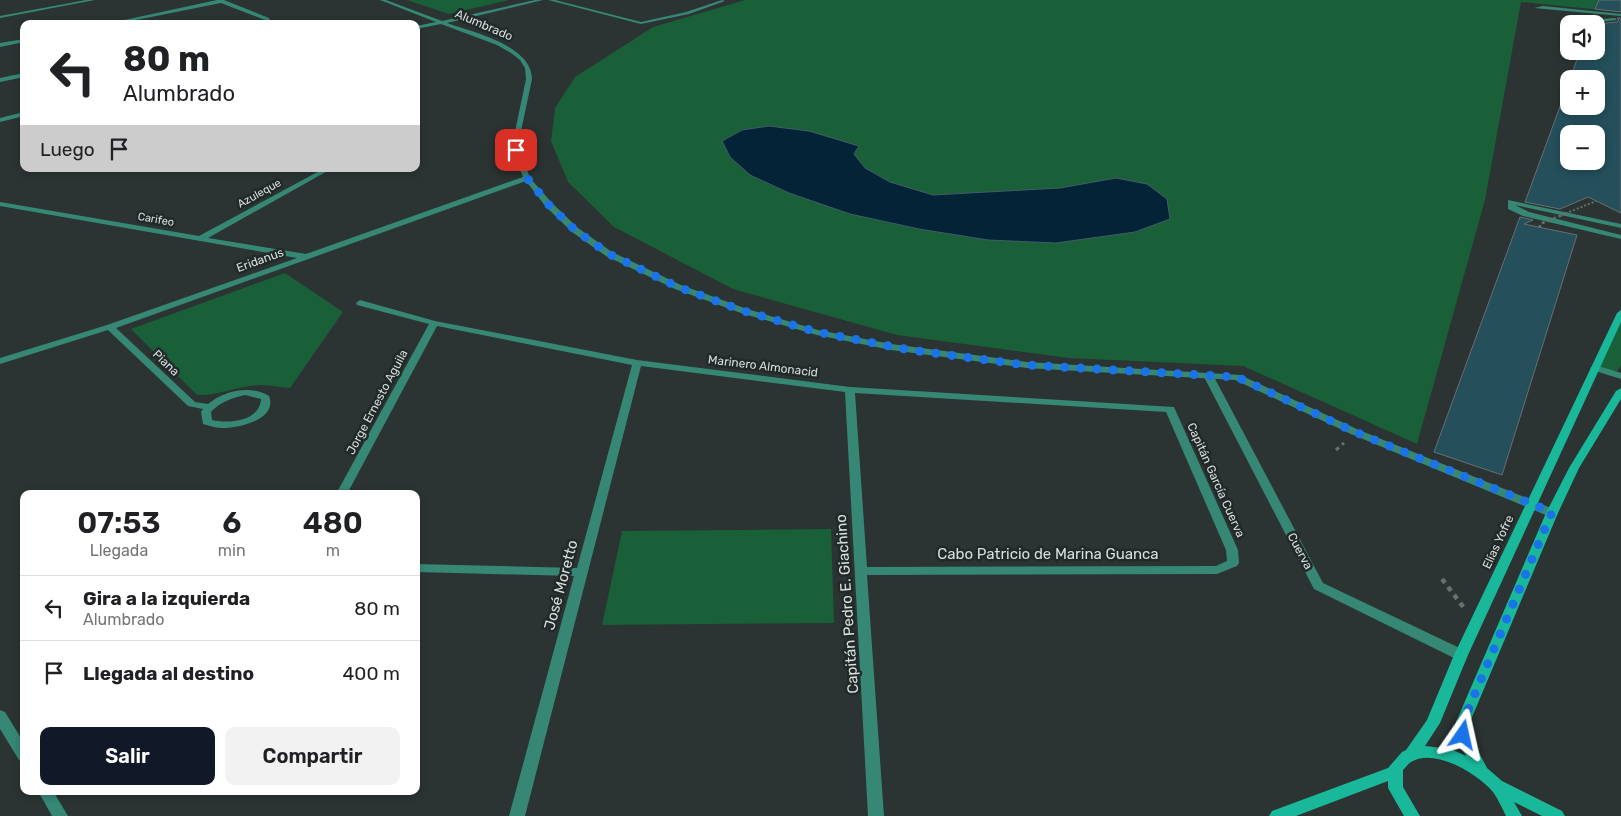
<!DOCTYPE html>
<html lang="es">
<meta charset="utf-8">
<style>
:root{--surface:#fff;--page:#f2f2f2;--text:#202124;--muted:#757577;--line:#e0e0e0;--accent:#111827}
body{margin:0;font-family:Rubik,sans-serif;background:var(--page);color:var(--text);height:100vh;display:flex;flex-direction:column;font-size:19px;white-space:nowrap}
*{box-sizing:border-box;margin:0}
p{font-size:16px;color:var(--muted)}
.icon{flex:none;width:28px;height:28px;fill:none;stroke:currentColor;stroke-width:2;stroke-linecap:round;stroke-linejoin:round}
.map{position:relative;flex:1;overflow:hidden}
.drawer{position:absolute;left:20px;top:490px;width:400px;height:305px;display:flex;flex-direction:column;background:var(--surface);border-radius:10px;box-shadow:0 2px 8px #0003}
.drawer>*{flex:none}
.top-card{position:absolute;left:20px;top:20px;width:400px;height:152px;border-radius:10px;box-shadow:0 2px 8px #0003;background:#fff;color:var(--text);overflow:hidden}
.tools{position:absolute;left:1560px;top:15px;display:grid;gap:10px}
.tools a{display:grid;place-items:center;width:45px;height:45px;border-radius:10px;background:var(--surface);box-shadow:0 2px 8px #0003;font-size:25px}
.pin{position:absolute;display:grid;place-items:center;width:42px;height:42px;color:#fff;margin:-21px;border-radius:10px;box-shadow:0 2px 8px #0006}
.me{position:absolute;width:55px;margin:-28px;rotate:11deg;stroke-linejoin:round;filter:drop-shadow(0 0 4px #0008)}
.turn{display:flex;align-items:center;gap:18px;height:105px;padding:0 20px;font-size:22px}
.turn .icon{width:65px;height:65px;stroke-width:2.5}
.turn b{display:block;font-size:35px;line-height:42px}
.then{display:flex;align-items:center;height:48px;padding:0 20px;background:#0003;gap:10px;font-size:19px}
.eta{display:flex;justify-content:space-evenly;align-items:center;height:85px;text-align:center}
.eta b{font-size:30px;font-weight:600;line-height:35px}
.primary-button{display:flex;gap:10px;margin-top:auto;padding:10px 20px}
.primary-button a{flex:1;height:58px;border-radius:10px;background:var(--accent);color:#fff;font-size:20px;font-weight:600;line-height:58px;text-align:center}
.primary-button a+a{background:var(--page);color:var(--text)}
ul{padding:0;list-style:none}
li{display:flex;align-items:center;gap:15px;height:65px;padding:0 20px;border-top:1px solid var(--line)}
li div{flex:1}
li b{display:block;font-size:19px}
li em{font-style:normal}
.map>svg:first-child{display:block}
.green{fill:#195f38}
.water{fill:#032437;stroke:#435c69}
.building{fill:#244f5b;stroke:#676f72;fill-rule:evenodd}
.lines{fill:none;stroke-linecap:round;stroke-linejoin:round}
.path-far1{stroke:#686f6f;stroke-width:3;stroke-dasharray:4 4;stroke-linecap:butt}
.path{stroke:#686f6f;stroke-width:4.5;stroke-dasharray:5 5;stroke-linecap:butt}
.service{fill:#368875;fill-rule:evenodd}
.minor{fill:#368875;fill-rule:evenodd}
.secondary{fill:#19b89b;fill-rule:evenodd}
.path-bridge-far1{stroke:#686f6f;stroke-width:2;stroke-dasharray:2 2;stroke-linecap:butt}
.path-bridge{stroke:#686f6f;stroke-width:2.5;stroke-dasharray:3 3;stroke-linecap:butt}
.route{stroke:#1a73e8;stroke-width:9;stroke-dasharray:0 16.2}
.labels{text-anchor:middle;stroke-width:5;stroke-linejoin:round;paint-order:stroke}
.far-street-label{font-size:11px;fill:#d9dede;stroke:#212929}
.street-label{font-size:12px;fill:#d9dede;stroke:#212929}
.near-street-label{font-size:15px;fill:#d9dede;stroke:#212929}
</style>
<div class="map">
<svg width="1621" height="816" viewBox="0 0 1621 816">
<rect width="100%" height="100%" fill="#2b3333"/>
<!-- green -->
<g class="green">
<polygon points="407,0 509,0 449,14"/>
<polygon points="745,0 1621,0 1621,12 1521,2 1485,200 1417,444 1243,366 1069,358 897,335 733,289 614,227 568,182 551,141 555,108 575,77 653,27"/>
<path d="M 285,273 L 343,312 L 290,388 C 278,387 263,384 251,386 C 232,388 216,396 197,395 L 131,329 Z"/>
<polygon points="1621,320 1621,365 1616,373 1599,368"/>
<polygon points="831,529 834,623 602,625 622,531"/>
</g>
<!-- water -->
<polygon class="water" points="769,126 809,131 859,146 854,154 865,168 890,182 933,195 1060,188 1116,178 1147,184 1167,199 1170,219 1135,232 1056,243 988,240 919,229 850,214 789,193 750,175 730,157 722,141 742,130"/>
<!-- building -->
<g class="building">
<polygon points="1599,0 1621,0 1621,12 1595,9"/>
<path d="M 1617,18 L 1621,18 L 1621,213 L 1588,197 L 1560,209 L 1525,202 L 1569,82 L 1569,106 L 1596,106 L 1596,79 L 1570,79 L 1580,51 L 1596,51 L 1596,24 L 1617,22 L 1619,20 ZM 1569,134 L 1596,134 L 1596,161 L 1569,161 Z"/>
<polygon points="1520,217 1533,220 1524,224 1577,235 1502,475 1434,452"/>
</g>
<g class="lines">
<!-- path-far1 -->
<polyline class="path-far1" points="1336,450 1344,443"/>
<!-- path -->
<polyline class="path" points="1442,579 1464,608"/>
<!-- service -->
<g class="service">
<polygon points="1543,6 1621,14 1621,16 1534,8"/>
<polygon points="1615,18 1617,20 1580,24 1588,20"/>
<polygon points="1508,200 1621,224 1621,228 1515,205 1529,212 1621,235 1621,239 1523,216 1508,209"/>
<polygon points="1208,372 1213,375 1323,583 1466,651 1468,655 1466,659 1461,660 1456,659 1314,589 1203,375"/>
</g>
<!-- minor -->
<g class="minor">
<polygon points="86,0 95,0 0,18 0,16"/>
<polygon points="217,0 224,0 269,18 270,21 266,22 265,20 221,3 116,24 106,24"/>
<path d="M 380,0 L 386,0 L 442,21 L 535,0 L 543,0 L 447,23 C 472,32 532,45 532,79 L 519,141 L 519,150 L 530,178 L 552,203 L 578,228 L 612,252 L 681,285 L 747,309 L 818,330 L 891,344 L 1027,362 L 1240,375 L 1359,430 L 1556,510 L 1558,513 L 1556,516 L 1548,516 L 1351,434 L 1235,380 L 1027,368 L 891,350 L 817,335 L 741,313 L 675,289 L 606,256 L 572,232 L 546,207 L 526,181 L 116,328 L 195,402 L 208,404 C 225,390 251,385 269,396 C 278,419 240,428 223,428 C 216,428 210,426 203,424 L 201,412 L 203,409 L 188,406 L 108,330 L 0,364 L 0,358 L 107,325 L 297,258 L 0,206 L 0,202 L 199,236 L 323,169 L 331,169 L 208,238 L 306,254 L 523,177 L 513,150 L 513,141 L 526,79 L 525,68 L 520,60 L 511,53 L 497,45 L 441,24 L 416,29 L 416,26 L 436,22 ZM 245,395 L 261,399 C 260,421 229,424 212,420 L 211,412 C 220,402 232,398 245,395 Z"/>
<polygon points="548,0 555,0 641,22 686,12 722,0 725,1 689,14 641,24"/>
<polygon points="24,39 24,42 0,47 0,43"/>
<polygon points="24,73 24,77 0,82 0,78"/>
<polygon points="24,112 24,116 0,122 0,118"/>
<path d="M 360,300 L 435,321 L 637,360 L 850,387 L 1174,407 L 1238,550 L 1239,563 L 1237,566 L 1217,574 L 867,575 L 884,816 L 868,816 L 845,392 L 641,366 L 525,816 L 509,816 L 574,576 L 416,572 L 416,564 L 577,568 L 632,365 L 437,326 L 347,494 L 336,494 L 429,324 L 357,305 L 356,303 ZM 855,393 L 1166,412 L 1226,550 L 1227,561 L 1216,566 L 867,567 Z"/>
<polygon points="1595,365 1621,373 1621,379 1592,370 1590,368"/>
<polygon points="0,710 5,712 24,743 24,762 19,760 0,729"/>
<polygon points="38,791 53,791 68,816 52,816"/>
</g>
<!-- secondary -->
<path class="secondary" d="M 1621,310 L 1621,322 L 1468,655 L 1440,723 L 1425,746 L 1451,749 L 1466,756 L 1456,735 L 1456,722 L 1546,513 L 1569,468 L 1616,391 L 1621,388 L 1621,399 L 1579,468 L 1558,513 L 1470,722 L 1470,735 L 1487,768 L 1502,781 L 1562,811 L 1565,816 L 1542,816 L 1514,802 L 1522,816 L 1506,816 C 1502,808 1498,799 1493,792 C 1478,774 1434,747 1411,762 C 1408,764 1405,768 1403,770 L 1403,787 L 1420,816 L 1404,816 L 1388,788 L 1388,781 L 1296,816 L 1269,816 L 1272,811 L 1388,768 L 1402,752 L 1406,750 L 1427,720 L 1454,655 L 1617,313 Z"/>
<!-- path-bridge-far1 -->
<polyline class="path-bridge-far1" points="1562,215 1596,201"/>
<!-- path-bridge -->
<polyline class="path-bridge" points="1540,228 1540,224 1565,214"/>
</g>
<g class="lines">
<!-- route -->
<polyline class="route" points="516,150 527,178 549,205 575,230 609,254 678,287 744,311 817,332 910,350 1026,365 1237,377 1355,432 1552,512 1463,722 1463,735"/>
</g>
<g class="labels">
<!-- far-street labels -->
<g class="far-street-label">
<text transform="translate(259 193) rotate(-29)" y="4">Azuleque</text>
<text transform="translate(156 219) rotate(10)" y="4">Carifeo</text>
</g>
<!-- street labels -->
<g class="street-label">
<text transform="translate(484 25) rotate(23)" y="4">Alumbrado</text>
<text transform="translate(260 260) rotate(-20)" y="4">Eridanus</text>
<text transform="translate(166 363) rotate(44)" y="4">Piana</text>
<text transform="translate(763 366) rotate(7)" y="4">Marinero Almonacid</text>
<text transform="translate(377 402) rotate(-62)" y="4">Jorge Ernesto Aguila</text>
<text transform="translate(1216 480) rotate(66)" y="4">Capitán García Cuerva</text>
<text transform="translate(1498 542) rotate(-65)" y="4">Elías Yofre</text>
<text transform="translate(1300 551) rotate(62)" y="4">Cuerva</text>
</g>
<!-- near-street labels -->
<g class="near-street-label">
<text x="1048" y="559">Cabo Patricio de Marina Guanca</text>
<text transform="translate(561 585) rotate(-75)" y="5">José Moretto</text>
<text transform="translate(847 604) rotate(-94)" y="5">Capitán Pedro E. Giachino</text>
</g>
</g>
</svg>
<div class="tools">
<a><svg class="icon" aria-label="sound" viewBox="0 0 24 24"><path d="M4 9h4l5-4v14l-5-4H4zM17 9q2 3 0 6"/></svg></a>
<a>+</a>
<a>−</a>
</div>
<div class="pin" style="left:516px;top:150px;background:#d93025"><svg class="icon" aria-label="arrive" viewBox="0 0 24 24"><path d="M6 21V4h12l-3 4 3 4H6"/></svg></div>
<svg class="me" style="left:1463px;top:735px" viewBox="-20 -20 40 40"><path d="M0-17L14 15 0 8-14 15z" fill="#1a73e8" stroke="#fff" stroke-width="4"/></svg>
<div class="top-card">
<div class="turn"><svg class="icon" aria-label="left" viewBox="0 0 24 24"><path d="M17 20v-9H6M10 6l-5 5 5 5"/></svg><div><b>80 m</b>Alumbrado</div></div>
<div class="then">Luego<svg class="icon" aria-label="arrive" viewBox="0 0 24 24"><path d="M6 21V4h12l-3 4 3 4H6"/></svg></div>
</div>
<section class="drawer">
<div class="eta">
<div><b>07:53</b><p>Llegada</p></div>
<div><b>6</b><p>min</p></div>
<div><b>480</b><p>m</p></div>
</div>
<ul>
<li><svg class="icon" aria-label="left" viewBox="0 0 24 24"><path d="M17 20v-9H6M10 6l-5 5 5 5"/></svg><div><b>Gira a la izquierda</b><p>Alumbrado</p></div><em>80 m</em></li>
<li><svg class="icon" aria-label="arrive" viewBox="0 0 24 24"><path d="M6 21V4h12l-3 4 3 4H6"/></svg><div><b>Llegada al destino</b></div><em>400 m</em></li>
</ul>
<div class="primary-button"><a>Salir</a><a>Compartir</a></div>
</section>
</div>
